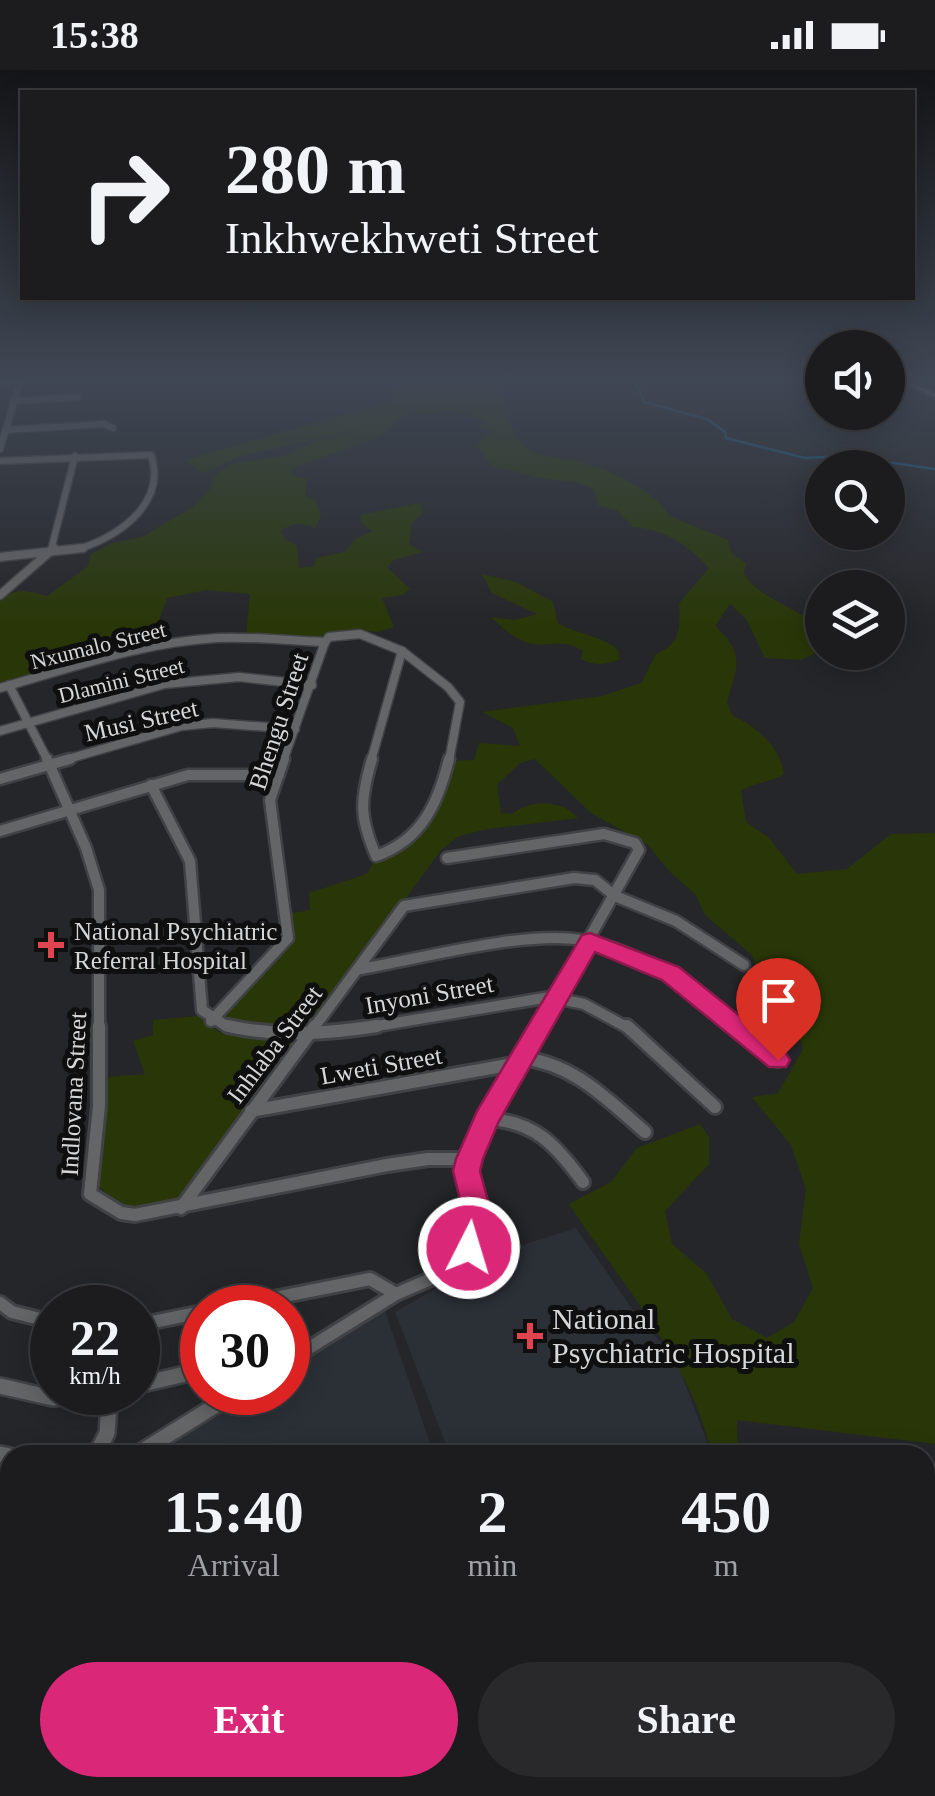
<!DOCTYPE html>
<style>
:root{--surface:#1c1c1f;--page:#29292c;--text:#f1f3f6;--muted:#a0a1a4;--line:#3a3a3d;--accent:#db2777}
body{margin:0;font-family:Georgia,serif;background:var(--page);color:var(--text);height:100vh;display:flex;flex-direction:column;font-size:38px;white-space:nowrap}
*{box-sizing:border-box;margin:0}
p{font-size:32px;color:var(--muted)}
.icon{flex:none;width:55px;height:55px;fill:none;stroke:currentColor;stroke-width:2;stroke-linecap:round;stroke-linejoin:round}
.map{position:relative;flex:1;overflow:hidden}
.panel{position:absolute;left:0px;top:1375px;width:935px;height:352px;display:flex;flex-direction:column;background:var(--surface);border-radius:30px 30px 0 0;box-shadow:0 5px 25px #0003,0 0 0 2px var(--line)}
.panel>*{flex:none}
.hud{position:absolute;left:20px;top:20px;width:895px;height:210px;border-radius:0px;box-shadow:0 5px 25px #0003,0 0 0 2px var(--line);background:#1c1c1f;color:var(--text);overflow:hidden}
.tools{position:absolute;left:805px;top:260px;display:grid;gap:20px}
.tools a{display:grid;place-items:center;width:100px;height:100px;border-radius:50%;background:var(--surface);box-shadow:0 5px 25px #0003,0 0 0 2px var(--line);font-size:50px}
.speed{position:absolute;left:30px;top:1215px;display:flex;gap:20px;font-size:50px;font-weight:700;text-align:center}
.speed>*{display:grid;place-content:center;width:130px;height:130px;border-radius:50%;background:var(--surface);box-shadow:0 5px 25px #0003,0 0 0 2px var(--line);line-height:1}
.speed small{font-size:25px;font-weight:400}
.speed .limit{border:15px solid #d22;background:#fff;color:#111}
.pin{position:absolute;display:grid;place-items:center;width:85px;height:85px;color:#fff;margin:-102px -42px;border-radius:50% 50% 50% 0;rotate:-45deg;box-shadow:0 0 10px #0007}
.pin .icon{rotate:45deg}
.me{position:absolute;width:110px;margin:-55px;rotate:5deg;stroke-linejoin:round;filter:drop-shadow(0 0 8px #0008)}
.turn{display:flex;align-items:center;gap:35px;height:210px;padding:0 40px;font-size:45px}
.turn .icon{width:130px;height:130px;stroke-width:2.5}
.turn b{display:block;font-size:70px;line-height:85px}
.eta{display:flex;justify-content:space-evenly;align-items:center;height:170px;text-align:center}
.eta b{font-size:60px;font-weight:700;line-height:70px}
.primary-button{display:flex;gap:20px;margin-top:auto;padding:20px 40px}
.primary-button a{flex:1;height:115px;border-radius:60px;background:var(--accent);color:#fff;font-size:40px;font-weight:700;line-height:115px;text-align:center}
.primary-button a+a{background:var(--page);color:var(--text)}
.status{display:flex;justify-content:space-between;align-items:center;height:70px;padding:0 50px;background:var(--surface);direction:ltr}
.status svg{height:28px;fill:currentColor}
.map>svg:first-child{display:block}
.built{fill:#2b3037}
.green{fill:#293708}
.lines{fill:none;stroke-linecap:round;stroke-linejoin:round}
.stream{stroke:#175c89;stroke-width:2.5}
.minor-far4-casing{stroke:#414245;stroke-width:9}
.minor-far3-casing{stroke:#414245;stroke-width:11}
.minor-far2-casing{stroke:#414245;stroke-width:15}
.minor-far1-casing{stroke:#414245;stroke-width:18}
.minor-casing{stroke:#414245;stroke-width:20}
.major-casing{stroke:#414245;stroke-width:6}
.minor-far4{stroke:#646566;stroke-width:6}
.minor-far3{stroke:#646566;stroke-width:8}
.minor-far2{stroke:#646566;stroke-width:10}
.minor-far1{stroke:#646566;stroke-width:12}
.minor{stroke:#646566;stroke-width:15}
.major{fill:#a1a3a5;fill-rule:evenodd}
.route{fill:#db2777;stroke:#8e194d;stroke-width:2.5}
.health-dot{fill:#e0444e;stroke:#0f0f10;stroke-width:4}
.labels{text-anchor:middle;stroke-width:10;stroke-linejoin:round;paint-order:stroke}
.far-street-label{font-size:22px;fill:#d6d7d8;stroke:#0f0f10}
.street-label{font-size:25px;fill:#d6d7d8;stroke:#0f0f10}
.poi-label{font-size:25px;fill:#d6d7d8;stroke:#0f0f10;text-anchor:start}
.near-poi-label{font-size:30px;fill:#d6d7d8;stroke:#0f0f10;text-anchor:start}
</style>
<div class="status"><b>15:38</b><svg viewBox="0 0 49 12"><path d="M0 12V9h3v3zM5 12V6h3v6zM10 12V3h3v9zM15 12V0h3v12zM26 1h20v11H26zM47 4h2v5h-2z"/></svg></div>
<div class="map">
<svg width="935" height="1726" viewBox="0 0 935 1726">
<rect width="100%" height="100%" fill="#252629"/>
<!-- built -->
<g class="built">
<polygon points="576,1158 635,1243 676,1290 712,1385 450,1385 395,1242 498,1183"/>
<polygon points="385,1241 434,1385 152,1385 253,1323 288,1322 288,1301"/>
<polygon points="10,1473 10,1718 269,1718 265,1726 0,1726 0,1479"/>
<polygon points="278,1718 393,1718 398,1722 404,1718 648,1718 650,1726 274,1726"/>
</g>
<!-- green -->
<g class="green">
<path d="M 402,312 L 500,312 L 496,322 C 512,341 508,367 530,380 C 544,388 560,388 576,391 C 602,396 658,421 669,446 L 728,470 L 732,484 L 746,493 L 744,503 C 756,527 799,539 822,558 L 822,580 L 801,590 L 765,588 L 746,549 L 730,534 L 715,556 C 746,585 737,596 727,632 L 733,646 C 756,656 781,678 784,704 C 770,713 755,712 741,721 L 746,752 L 768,767 L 797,804 L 847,799 L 891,764 L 935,763 L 935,1374 L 737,1350 L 738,1385 L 712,1385 C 690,1288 622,1215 569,1134 L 611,1112 L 637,1078 L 700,1054 L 709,1067 L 709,1094 L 665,1141 L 672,1174 L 706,1203 L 732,1249 L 767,1268 L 794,1252 L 813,1218 L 799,1174 L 806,1119 L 791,1075 L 752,1027 L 778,1023 L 803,979 L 796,954 L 764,915 L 752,885 L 705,845 L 695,824 L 670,802 L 648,775 L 591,743 L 535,689 L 520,693 L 497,715 L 501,743 L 512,744 C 530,729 562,729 578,748 L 487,759 L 459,766 L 441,780 L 325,939 L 301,959 L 239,957 L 216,950 L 284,882 L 292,869 L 288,844 L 310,840 L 309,823 L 367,804 L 374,791 C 426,778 439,737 453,691 L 474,690 L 479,673 L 520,676 L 513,658 L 482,642 L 602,626 L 641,613 L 656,584 C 681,574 680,558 679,533 L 709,498 C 688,475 664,459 633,457 L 617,440 L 598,436 L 595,420 C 573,407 553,413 531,406 C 516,402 508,398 492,397 L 478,376 L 481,369 L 496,360 L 479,358 L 484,352 C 460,337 430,345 402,346 L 382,366 L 290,399 L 293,406 L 307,409 L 305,425 L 316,431 L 321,446 L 315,458 L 299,453 L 280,460 L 284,468 L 297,476 L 299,498 L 314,496 L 317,488 L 346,481 L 354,470 L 372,461 L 361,452 L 361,445 L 420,433 L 422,444 L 412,453 L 409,474 L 423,482 L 394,490 L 387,497 L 410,519 L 402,525 L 382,528 L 394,557 L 378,562 L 348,559 L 311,569 L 246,564 L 250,524 L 207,520 L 167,528 L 159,551 L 165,570 L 0,612 L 0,531 C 15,516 28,521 47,526 L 88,496 L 91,484 L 112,473 L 142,467 L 193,437 L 211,418 L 213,407 L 230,394 L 288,385 L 312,372 L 361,359 L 239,387 L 203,403 L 185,390 L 392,331 L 395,319 Z"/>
<path d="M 482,504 L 516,512 L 553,532 L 558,553 C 578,565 601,565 618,580 L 620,589 C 606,595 594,596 581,589 L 583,581 C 565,569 553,576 534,574 C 518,572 502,558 491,547 L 515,550 L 537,544 L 492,523 Z"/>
<path d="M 198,946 L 219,962 L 302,968 L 190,1124 C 157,1143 125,1146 98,1115 L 106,1007 L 145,1004 L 133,971 L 153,965 L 153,950 Z"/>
<polygon points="925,1681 935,1682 935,1726 878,1726 847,1718 925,1718"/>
<polygon points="659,1718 775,1718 775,1726 661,1726"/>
</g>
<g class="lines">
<!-- stream -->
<polyline class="stream" points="635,312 644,332 707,349 725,362 726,368 805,388 845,386 935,399"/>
<!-- minor-far4 casing -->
<g class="minor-far4-casing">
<g id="minor-far4">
<polyline points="0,314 17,312"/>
<polyline points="13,331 78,327"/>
<polyline points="5,360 104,354 113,358"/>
<polyline points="0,379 20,312"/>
<path d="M 0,391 L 151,385 C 168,435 114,470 74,480"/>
<polyline points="51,480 75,386"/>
</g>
</g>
<!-- minor-far3 casing -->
<g class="minor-far3-casing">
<g id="minor-far3">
<polyline points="0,487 83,478"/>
<polyline points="0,525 54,478"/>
<polyline points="325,572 329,567 360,564 402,581"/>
<polyline points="402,581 448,617 460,632 449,691"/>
<polyline points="9,615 48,691"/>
<path d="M 0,618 C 71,598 143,572 217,568 C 253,566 289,571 325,572"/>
<polyline points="0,661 165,614 239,607 312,615"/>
<polyline points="61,691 182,656 213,653 295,659"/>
<polyline points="283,691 325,572"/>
<polyline points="371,691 402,581"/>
</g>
</g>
<!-- minor-far2 casing -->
<g class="minor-far2-casing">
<g id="minor-far2">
<polyline points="47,689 86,778 99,820 99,959"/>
<path d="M 372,689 C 360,730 359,746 376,786 C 422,770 438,733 449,689"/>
<polyline points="0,709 70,689"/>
<polyline points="151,715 190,791 202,940 226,956 239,959"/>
<polyline points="0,761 188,705 279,705"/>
<polyline points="447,788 604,764 635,773 639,780 538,959"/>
<path d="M 361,899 C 419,889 526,860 581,870 C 642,880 693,920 740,959"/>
<polyline points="211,951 288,868 270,730 284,689"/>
<polyline points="313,959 404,836 574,808 595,810 615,826 676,851 744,895"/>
<polyline points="359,959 550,927 584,934 630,959"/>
</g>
</g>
<!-- minor-far1 casing -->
<g class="minor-far1-casing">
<g id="minor-far1">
<polyline points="99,956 99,1036 90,1124 121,1143 135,1145 387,1095 428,1089 470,1089"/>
<path d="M 228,956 C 278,967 326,964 377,956"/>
<polyline points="627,956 715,1037"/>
<polyline points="737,956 778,990"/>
<path d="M 521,988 C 573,993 607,1029 645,1062"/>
<polyline points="251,1041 519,993"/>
<path d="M 487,1049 C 535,1051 556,1075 583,1112"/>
<polyline points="181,1138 315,956"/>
<polyline points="0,1233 12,1242 52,1252"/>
<polyline points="224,1238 370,1209 396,1224"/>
<polyline points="138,1255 202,1242"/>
<polyline points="288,1291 396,1224 433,1208 469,1178 477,1142 467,1101 487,1049 539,956"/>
</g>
</g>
<!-- minor casing -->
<g class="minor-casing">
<g id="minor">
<polyline points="138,1315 202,1300"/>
<polyline points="0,1316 53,1328 107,1322"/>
<polyline points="0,1384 10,1386"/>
<polyline points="96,1385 107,1363 110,1322"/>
<polyline points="136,1385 237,1322"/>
<polyline points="0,1468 10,1463"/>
<polyline points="260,1726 263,1718"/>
</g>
</g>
<!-- major casing -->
<g class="major-casing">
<polygon id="major" points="901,312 911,312 935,323 935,327"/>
</g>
<!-- minor-far4 -->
<use href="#minor-far4" class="minor-far4"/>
<!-- minor-far3 -->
<use href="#minor-far3" class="minor-far3"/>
<!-- minor-far2 -->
<use href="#minor-far2" class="minor-far2"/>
<!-- minor-far1 -->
<use href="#minor-far1" class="minor-far1"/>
<!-- minor -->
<use href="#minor" class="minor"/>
<!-- major -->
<use href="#major" class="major"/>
</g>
<!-- sky -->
<linearGradient id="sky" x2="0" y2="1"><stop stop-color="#141517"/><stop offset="0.56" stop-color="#404754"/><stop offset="1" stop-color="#404754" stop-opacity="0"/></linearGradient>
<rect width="935" height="554" fill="url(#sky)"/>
<!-- route -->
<polygon class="route" points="590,863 679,897 786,983 790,990 786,997 769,997 662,910 595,882 498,1053 483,1089 480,1101 491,1142 479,1187 469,1191 459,1187 455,1178 463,1142 453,1101 456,1089 477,1041 582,865"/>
<!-- markers -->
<g class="health-dot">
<path d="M46 860h10v10h10v10h-10v10h-10v-10h-10v-10h10z"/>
<path d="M525 1251h10v10h10v10h-10v10h-10v-10h-10v-10h10z"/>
</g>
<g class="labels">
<!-- far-street labels -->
<g class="far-street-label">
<text transform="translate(98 575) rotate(-14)" y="8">Nxumalo Street</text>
<text transform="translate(121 610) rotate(-14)" y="8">Dlamini Street</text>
</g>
<!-- street labels -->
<g class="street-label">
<text transform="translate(141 650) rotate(-13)" y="9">Musi Street</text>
<text transform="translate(278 651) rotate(-72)" y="9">Bhengu Street</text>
<text transform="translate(429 924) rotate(-10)" y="9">Inyoni Street</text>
<text transform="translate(274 974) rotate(-53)" y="9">Inhlaba Street</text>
<text transform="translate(381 995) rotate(-10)" y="9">Lweti Street</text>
<text transform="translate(73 1024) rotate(-87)" y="9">Indlovana Street</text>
</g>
<!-- poi labels -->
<g class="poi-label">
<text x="74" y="870">National Psychiatric<tspan x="74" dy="29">Referral Hospital</tspan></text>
</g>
<!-- near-poi labels -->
<g class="near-poi-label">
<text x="552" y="1259">National<tspan x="552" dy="34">Psychiatric Hospital</tspan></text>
</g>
</g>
</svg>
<div class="tools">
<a><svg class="icon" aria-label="sound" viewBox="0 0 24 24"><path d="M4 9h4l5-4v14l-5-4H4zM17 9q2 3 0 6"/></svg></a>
<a><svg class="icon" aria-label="search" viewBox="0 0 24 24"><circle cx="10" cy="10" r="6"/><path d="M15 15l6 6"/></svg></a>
<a><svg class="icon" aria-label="layers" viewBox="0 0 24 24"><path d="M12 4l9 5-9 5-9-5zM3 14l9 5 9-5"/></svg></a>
</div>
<div class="speed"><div>22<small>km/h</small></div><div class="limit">30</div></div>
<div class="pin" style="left:778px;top:990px;background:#d93025"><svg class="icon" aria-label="arrive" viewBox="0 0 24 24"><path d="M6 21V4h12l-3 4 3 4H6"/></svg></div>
<svg class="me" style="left:469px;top:1178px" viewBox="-20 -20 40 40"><circle r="17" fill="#db2777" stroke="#fff" stroke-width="3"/><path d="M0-11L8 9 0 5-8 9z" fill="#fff"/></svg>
<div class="hud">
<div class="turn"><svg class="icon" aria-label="right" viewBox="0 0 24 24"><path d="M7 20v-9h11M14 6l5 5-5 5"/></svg><div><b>280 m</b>Inkhwekhweti Street</div></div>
</div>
<section class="panel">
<div class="eta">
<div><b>15:40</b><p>Arrival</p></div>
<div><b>2</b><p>min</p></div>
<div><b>450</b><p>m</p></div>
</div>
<div class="primary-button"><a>Exit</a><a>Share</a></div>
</section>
</div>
